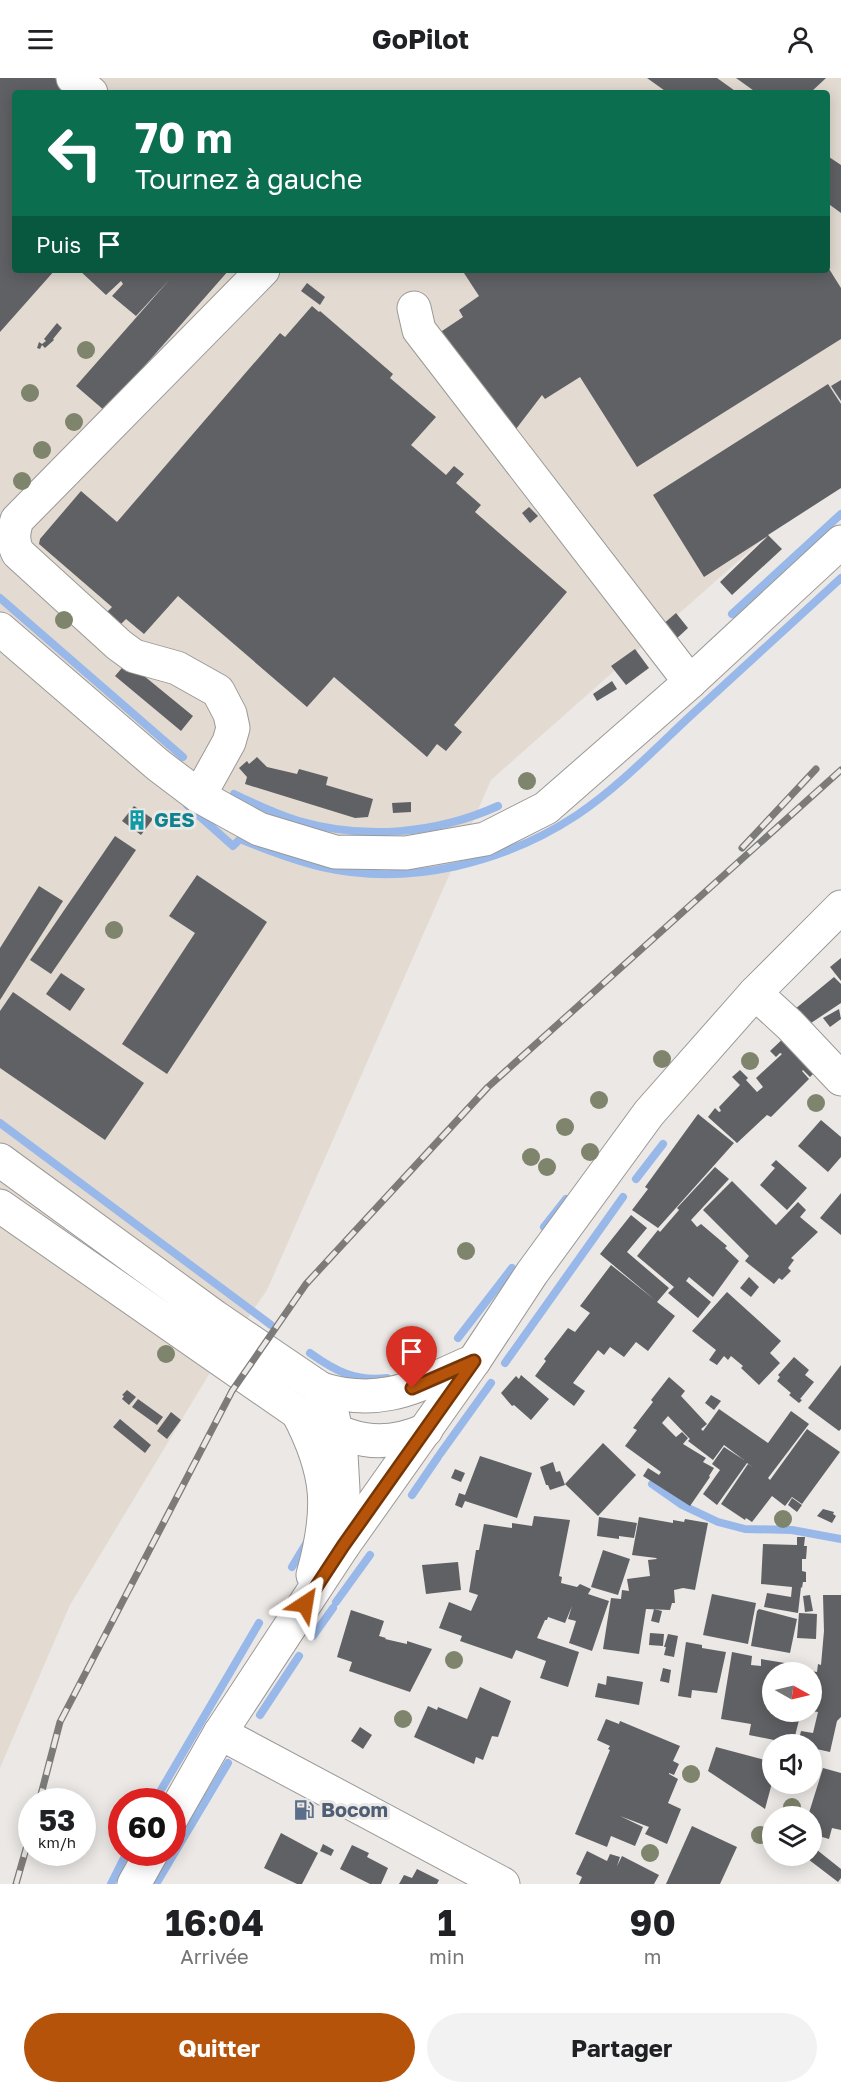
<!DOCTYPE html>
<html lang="fr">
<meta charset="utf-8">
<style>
:root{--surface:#fff;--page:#f2f2f2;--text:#202124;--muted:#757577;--accent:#b45309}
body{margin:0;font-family:"Golos Text",sans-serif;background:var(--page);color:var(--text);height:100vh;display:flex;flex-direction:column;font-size:22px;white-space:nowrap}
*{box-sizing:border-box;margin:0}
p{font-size:20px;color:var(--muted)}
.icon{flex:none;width:33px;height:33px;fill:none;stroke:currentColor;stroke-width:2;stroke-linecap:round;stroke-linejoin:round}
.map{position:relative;height:1806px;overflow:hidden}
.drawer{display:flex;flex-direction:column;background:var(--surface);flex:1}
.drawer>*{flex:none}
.top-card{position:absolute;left:12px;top:12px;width:818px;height:183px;border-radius:6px;box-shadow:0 3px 15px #0003;background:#0b6e4f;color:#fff;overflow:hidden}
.needle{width:39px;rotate:98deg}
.tools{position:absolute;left:762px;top:1584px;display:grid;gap:12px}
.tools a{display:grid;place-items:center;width:60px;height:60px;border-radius:50%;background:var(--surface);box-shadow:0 3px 15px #0003;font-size:30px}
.speed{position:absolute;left:18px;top:1710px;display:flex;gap:12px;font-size:30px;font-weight:700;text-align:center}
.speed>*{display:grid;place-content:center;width:78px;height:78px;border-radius:50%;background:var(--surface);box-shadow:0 3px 15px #0003;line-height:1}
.speed small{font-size:15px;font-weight:400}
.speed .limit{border:9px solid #d22;background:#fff;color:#111}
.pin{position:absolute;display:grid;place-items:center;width:51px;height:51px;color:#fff;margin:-62px -26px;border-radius:50% 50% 50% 0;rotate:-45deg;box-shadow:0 0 6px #0007}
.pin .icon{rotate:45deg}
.me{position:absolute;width:66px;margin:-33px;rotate:33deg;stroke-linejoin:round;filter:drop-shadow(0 0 4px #0008)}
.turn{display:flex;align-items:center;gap:21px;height:126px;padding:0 24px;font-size:27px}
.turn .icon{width:78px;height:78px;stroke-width:2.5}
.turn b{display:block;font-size:42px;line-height:51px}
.then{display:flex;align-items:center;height:57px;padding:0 24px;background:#0003;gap:12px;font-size:22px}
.eta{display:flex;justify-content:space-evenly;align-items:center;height:102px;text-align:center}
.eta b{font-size:36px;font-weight:700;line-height:42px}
.cta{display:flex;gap:12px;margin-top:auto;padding:12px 24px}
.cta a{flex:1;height:69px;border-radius:36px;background:var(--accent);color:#fff;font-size:24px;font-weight:700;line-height:69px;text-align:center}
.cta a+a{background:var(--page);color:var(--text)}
header{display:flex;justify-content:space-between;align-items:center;height:78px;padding:0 24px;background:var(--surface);font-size:27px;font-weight:700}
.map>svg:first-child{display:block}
.built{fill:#e3dbd2;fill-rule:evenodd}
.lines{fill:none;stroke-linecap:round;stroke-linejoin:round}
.stream{stroke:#98b8e9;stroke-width:8}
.building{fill:#606164}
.minor-casing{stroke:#9b9996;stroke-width:35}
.major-casing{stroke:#9b9996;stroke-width:35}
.minor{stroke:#fff;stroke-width:33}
.major{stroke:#fff;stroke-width:33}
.rail-casing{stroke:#7d7b79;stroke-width:7}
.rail{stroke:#ebe8e5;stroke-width:4.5;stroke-dasharray:14;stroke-linecap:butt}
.tree{fill:#7f846c}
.route-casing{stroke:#753606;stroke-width:15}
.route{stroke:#b45309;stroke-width:10}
.labels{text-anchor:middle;stroke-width:6;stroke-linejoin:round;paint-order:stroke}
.culture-label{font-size:20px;font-weight:bold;fill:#0d838f;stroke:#ebe8e5;text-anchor:start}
.service-label{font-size:20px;font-weight:bold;fill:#4e5e75;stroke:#ebe8e5;text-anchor:start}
</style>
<header><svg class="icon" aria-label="menu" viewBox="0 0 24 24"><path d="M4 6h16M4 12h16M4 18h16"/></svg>GoPilot<svg class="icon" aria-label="person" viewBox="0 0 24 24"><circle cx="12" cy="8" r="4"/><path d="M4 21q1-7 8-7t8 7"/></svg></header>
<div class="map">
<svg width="841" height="1806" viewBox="0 0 841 1806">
<rect width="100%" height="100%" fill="#ebe8e5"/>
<!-- built -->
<path class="built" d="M 0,0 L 841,0 L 841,392 L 491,702 L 267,1212 L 208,1298 L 70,1527 L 0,1690 ZM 15,15 L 826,15 L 826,192 L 15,192 Z"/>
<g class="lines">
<!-- stream -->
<g class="stream">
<polyline points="0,520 183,679"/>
<polyline points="732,536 841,436"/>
<path d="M 234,716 C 255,726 276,736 299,743 C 364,762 436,756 498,728"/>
<path d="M 187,727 L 233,768 L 240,761 C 267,772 293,782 322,789 C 409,809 504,785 577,737 C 617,710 652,674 687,641 C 738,594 790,547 841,500"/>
<polyline points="0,1045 271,1247"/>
<polyline points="636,1101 663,1066"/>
<polyline points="544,1149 566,1121"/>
<polyline points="458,1260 512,1190"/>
<path d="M 310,1275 C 335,1293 356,1304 387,1300"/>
<polyline points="505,1285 623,1119"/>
<polyline points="440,1376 491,1305"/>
<polyline points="652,1406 682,1427 718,1444 745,1451 792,1452 841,1461"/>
<polyline points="412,1417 438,1379"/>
<polyline points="292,1489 307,1464"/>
<polyline points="336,1524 370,1477"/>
<polyline points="313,1558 333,1530"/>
<polyline points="260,1637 299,1578"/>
<polyline points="154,1724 259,1545"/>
<polyline points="111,1806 127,1774"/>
<polyline points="156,1806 228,1685"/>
</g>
</g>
<!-- building -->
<g class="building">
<polygon points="0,0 55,0 72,15 15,15 15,192 55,192 0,254"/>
<polygon points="647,0 717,0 738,15 668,15"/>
<polygon points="736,0 826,0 810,15 757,15"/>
<polygon points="826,77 841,87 841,135 826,124"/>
<polygon points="826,186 841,210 841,261 637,389 580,299 545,321 542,317 513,355 436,257 463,239 459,232 479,218 462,192 826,192"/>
<polygon points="79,192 229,192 105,333 76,308 170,201 136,238 112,218 123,206 121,203 106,217"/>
<polygon points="307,205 325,219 320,227 301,213"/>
<polygon points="312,228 319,234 320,233 393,296 390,300 436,339 411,367 446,397 454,388 464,396 456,405 481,427 475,434 567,514 454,647 462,654 446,673 437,666 427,679 334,599 307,629 178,518 144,556 126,541 119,548 105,536 112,529 39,466 40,461 81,413 117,444 280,255 285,259"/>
<polygon points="57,245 62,250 53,261 54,262 45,270 42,267 40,271 37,270 39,264 42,266 46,263 44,261"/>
<polygon points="841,302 841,323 831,308"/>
<polygon points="828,306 841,326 841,410 768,457 782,471 732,517 720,504 768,458 704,499 653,417"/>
<polygon points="529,429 538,438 530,445 522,435"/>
<polygon points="676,535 688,550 674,563 662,547"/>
<polygon points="635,571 649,590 626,607 611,588"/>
<polygon points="127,584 193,638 181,653 115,598"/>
<polygon points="612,603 617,611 597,623 593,616"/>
<polygon points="257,679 267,689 297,696 299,691 328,699 326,707 373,721 368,739 355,740 245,706 247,699 239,690 247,683 249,686"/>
<polygon points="411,724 411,734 393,735 392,725"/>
<polygon points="134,728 153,741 141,757 122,743"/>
<polygon points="115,758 136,772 51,896 30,882"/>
<polygon points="197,797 267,844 167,996 122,966 195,855 169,838"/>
<polygon points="39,808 63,823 0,922 0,870"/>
<polygon points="841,880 841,903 830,889"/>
<polygon points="61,895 85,911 70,933 46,916"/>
<polygon points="834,899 841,906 841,925 808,947 795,931"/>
<polygon points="13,914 144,1005 105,1062 0,990 0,933"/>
<polygon points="839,931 841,941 830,949 823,940"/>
<polygon points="789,955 819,990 810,999 803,992 802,993 809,1001 771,1039 767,1037 737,1065 708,1039 715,1030 719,1034 721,1033 719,1029 740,1007 732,999 740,992 748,1000 746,1002 757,1014 763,1009 756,1000 782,976 780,975 776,979 770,973"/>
<polygon points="698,1036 734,1065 658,1150 632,1132 648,1111 645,1109"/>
<polygon points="821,1042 841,1059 841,1079 828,1094 798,1068"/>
<polygon points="776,1082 807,1110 787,1132 760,1107 775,1090 771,1087"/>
<polygon points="715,1089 729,1101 691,1142 697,1149 701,1146 727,1168 725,1170 739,1183 713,1219 689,1199 686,1203 711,1224 698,1240 668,1215 674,1209 637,1178 658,1152 660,1154 679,1132 677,1130"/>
<polygon points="732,1103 776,1147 798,1124 806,1132 800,1139 818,1154 791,1180 794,1182 788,1190 791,1193 782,1202 779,1200 774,1206 745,1183 749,1178 703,1132"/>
<polygon points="841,1115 841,1157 820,1140"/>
<polygon points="631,1137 647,1150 627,1174 669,1210 657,1224 675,1238 648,1273 636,1264 624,1279 610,1269 604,1277 598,1272 573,1305 585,1313 574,1328 535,1298 546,1283 544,1281 568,1250 575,1254 590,1235 580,1228 611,1187 655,1222 600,1176"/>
<polygon points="749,1199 759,1209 751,1219 740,1210"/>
<polygon points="727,1214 781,1263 770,1275 780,1285 759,1307 741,1290 743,1288 731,1278 728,1282 724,1278 717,1287 709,1282 716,1272 692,1253"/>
<polygon points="794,1279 809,1292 805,1297 814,1304 800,1321 802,1322 799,1325 789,1317 791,1315 777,1303 780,1299 778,1297"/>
<polygon points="841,1287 841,1351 839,1353 808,1330"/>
<polygon points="521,1297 549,1321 531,1342 514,1327 512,1328 501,1315 516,1298 519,1301"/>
<polygon points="669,1299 685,1313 681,1318 707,1346 701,1351 703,1353 719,1331 768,1365 791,1333 809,1346 768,1400 770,1402 807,1351 840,1374 802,1426 792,1419 785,1428 772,1418 752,1444 746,1440 745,1442 721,1426 748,1386 754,1390 747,1385 717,1427 703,1416 720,1392 712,1386 724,1369 744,1382 724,1367 713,1382 688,1363 690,1361 668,1338 662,1345 676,1359 682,1354 688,1360 683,1366 706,1380 703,1384 714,1390 709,1398 710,1399 690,1428 643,1398 648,1390 659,1397 661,1394 625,1368 637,1352 633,1350 653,1324 651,1322"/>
<polygon points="127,1312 136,1319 129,1327 122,1321 124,1318 122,1317"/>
<polygon points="711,1317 721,1323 714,1332 705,1325"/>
<polygon points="138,1321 163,1339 157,1347 132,1329"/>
<polygon points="171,1334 181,1342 167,1361 157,1353"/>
<polygon points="120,1341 151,1367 145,1375 113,1349"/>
<polygon points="603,1365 636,1397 598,1438 565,1406"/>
<polygon points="480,1378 532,1395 517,1440 465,1423 462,1430 455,1427 459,1415 465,1417"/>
<polygon points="553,1384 556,1394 560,1393 565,1407 550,1412 548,1407 546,1407 540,1389"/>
<polygon points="455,1391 465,1395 461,1404 451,1400"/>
<polygon points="792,1420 802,1427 797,1434 788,1427"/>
<polygon points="823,1431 834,1434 833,1436 836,1438 832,1445 817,1438"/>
<polygon points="534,1438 570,1442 559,1498 562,1499 561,1505 577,1509 580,1506 591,1511 588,1516 609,1523 592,1573 569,1565 576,1543 568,1541 572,1528 565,1545 548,1539 547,1542 545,1542 537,1560 579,1574 568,1609 540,1600 546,1583 516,1572 512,1581 460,1563 462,1558 439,1550 449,1524 471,1533 478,1517 469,1514 476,1472 479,1472 484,1446 512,1450 512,1445 532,1448"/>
<polygon points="599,1439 637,1445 634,1460 619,1458 619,1461 597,1458"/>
<polygon points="639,1439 673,1445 673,1442 684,1444 685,1441 708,1445 695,1512 683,1510 674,1512 675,1525 672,1525 670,1532 646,1531 639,1576 603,1571 611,1520 621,1521 622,1512 629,1513 627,1501 650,1498 648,1482 657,1481 656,1480 632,1477"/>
<polygon points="797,1459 805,1459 804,1468 807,1468 806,1481 802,1481 802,1493 806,1494 806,1504 803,1504 802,1510 801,1509 798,1535 764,1529 767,1515 791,1519 792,1509 761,1506 763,1466 797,1467"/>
<polygon points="603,1472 630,1481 618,1517 591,1509"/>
<polygon points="458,1484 461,1512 426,1516 422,1487"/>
<polygon points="712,1516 756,1525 748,1566 703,1557"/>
<polygon points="810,1517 813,1533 805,1534 803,1518"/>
<polygon points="823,1517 841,1517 841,1639 837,1643 830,1674 812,1670 812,1666 798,1666 801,1653 813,1655 818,1634 812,1633 812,1594 786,1594 787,1589 817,1594 818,1586 821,1587 824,1553"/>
<polygon points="654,1531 662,1533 659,1545 651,1543"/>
<polygon points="759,1531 797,1541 790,1575 751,1568 757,1533"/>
<polygon points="351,1532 384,1543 379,1558 386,1560 385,1561 407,1566 407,1563 432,1571 410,1614 349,1593 352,1584 337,1579"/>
<polygon points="799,1535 817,1536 816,1561 797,1560"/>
<polygon points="650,1555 664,1556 663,1568 649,1567"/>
<polygon points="668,1556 678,1558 674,1579 664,1577 666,1569 664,1569"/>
<polygon points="686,1564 702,1567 702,1570 726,1574 717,1615 692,1612 691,1620 678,1618"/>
<polygon points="732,1574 752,1578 751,1587 761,1588 761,1581 785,1585 783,1594 772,1594 772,1634 781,1636 781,1634 801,1634 793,1666 773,1666 774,1662 749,1657 751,1646 721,1641"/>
<polygon points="663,1590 671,1592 669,1605 660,1603"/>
<polygon points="607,1598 643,1604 639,1627 595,1619 598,1605 606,1607"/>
<polygon points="480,1609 511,1623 498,1659 492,1658 483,1682 476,1679 474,1686 414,1659 428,1628 437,1632 438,1629 467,1641"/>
<polygon points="606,1641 619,1646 620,1643 680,1668 673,1683 679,1686 674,1697 669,1695 669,1696 678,1701 668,1725 681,1731 667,1766 645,1756 649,1749 620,1738 643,1749 635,1768 611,1758 607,1769 575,1756 610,1672 608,1671 610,1668 597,1662"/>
<polygon points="360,1649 372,1657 363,1671 351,1663"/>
<polygon points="716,1669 772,1684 772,1705 765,1731 708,1693"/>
<polygon points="823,1690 841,1695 841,1752 832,1750 829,1761 812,1756 812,1738 808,1738"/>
<polygon points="302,1723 314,1731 308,1741 295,1733"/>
<polygon points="692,1748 737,1769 720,1806 666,1806"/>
<polygon points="281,1755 318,1775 302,1806 297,1806 264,1790"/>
<polygon points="323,1766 334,1772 331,1778 320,1773"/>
<polygon points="352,1767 369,1775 367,1779 388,1790 381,1806 370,1806 340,1791"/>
<polygon points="812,1768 841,1791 841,1800 838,1804 804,1778 812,1778"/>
<polygon points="587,1773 607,1783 610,1776 620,1779 617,1788 622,1778 659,1797 654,1806 579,1806 582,1799 576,1796"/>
<polygon points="417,1791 439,1802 437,1806 399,1806 404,1797 412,1800"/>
</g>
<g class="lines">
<!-- minor casing -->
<g class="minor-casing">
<g id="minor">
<polyline points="73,0 91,15"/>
<polyline points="414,230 419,252 690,604"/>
<polyline points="0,551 158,687 199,718 259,751 335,774 406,775 485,761 546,730 690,604 841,464"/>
<path d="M 199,718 L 229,664 L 233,650 L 230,636 L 218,613 L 177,590 L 134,578 L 119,567 L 18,475 C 12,463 13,455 17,442 L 263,192"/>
<polyline points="755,915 790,947 841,1001"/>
<polyline points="0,1082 215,1239 321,1311 331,1330 341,1376 343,1412 343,1468"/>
<path d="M 0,1128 L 298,1335 C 346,1358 374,1375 426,1352"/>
<polyline points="220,1655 503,1806"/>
</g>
</g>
<!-- major casing -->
<g class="major-casing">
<g id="major">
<path d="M 321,1311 C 384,1330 418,1307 474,1283"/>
<path d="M 298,1335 C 330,1396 331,1432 313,1497"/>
<polyline points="172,1739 220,1655 343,1468 474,1283 532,1195 649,1035 755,915 841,829"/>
<polyline points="134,1806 152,1774"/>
</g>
</g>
<!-- minor -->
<use href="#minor" class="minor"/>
<!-- major -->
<use href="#major" class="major"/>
<!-- rail casing -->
<g class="rail-casing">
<g id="rail">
<polyline points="742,770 816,691"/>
<polyline points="39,1724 60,1644 232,1313 306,1206 488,1009 841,692"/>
<polyline points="16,1806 32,1750"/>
</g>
</g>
<!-- rail -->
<use href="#rail" class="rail"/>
</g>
<!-- trees -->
<g class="tree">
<circle cx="86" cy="272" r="9"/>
<circle cx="30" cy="315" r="9"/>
<circle cx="74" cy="344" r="9"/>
<circle cx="42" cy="372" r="9"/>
<circle cx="22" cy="403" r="9"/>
<circle cx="64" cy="542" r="9"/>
<circle cx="527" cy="703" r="9"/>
<circle cx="114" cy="852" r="9"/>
<circle cx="662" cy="981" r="9"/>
<circle cx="750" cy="983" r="9"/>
<circle cx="599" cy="1022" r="9"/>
<circle cx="816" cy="1025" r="9"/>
<circle cx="565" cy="1049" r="9"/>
<circle cx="590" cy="1074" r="9"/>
<circle cx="531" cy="1079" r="9"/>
<circle cx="547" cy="1089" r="9"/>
<circle cx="466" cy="1173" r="9"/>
<circle cx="166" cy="1276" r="9"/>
<circle cx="783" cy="1441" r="9"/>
<circle cx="454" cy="1582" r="9"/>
<circle cx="403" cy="1641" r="9"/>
<circle cx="691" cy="1696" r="9"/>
<circle cx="792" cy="1729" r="9"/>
<circle cx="760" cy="1757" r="9"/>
<circle cx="650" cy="1775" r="9"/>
</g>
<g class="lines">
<!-- route casing -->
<g class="route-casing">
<polyline id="route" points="305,1526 343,1468 474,1283 412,1310"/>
</g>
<!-- route -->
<use href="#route" class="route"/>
</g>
<!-- icons -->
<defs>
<g id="building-bare" transform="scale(1.62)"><path d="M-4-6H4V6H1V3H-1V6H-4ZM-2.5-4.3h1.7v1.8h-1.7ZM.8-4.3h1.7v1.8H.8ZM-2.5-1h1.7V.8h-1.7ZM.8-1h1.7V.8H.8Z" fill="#0f9aa8" stroke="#ebe8e5" stroke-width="2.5" paint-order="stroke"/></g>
<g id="fuel-bare" transform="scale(1.62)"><path d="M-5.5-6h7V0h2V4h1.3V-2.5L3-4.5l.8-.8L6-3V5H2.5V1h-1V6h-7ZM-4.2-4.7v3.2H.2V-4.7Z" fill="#5c6f8a" stroke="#ebe8e5" stroke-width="2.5" paint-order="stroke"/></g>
</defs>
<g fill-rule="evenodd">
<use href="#building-bare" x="137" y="742"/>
<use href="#fuel-bare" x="304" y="1732"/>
</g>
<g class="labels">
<!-- culture labels -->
<g class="culture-label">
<text x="154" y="749">GES</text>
</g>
<!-- service labels -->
<g class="service-label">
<text x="321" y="1739">Bocom</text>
</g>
</g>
</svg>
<div class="tools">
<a><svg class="needle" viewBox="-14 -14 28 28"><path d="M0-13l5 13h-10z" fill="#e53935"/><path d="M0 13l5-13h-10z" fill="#757577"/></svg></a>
<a><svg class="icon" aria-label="sound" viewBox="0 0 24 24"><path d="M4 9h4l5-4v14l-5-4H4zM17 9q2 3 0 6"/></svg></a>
<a><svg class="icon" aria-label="layers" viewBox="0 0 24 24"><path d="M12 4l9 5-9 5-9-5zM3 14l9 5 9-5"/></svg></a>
</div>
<div class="speed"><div>53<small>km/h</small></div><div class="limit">60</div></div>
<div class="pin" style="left:412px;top:1310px;background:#d93025"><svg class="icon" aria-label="arrive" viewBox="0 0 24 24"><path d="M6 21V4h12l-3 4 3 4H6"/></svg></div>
<svg class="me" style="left:305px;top:1526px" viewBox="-20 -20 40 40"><path d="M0-17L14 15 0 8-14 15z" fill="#b45309" stroke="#fff" stroke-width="4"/></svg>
<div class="top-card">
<div class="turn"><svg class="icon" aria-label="left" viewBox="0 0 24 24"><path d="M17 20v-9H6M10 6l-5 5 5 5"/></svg><div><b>70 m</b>Tournez à gauche</div></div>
<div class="then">Puis<svg class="icon" aria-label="arrive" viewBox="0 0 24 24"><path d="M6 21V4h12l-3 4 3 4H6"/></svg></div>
</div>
</div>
<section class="drawer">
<div class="eta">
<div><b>16:04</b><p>Arrivée</p></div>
<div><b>1</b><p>min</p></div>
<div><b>90</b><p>m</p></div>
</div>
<div class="cta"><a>Quitter</a><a>Partager</a></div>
</section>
